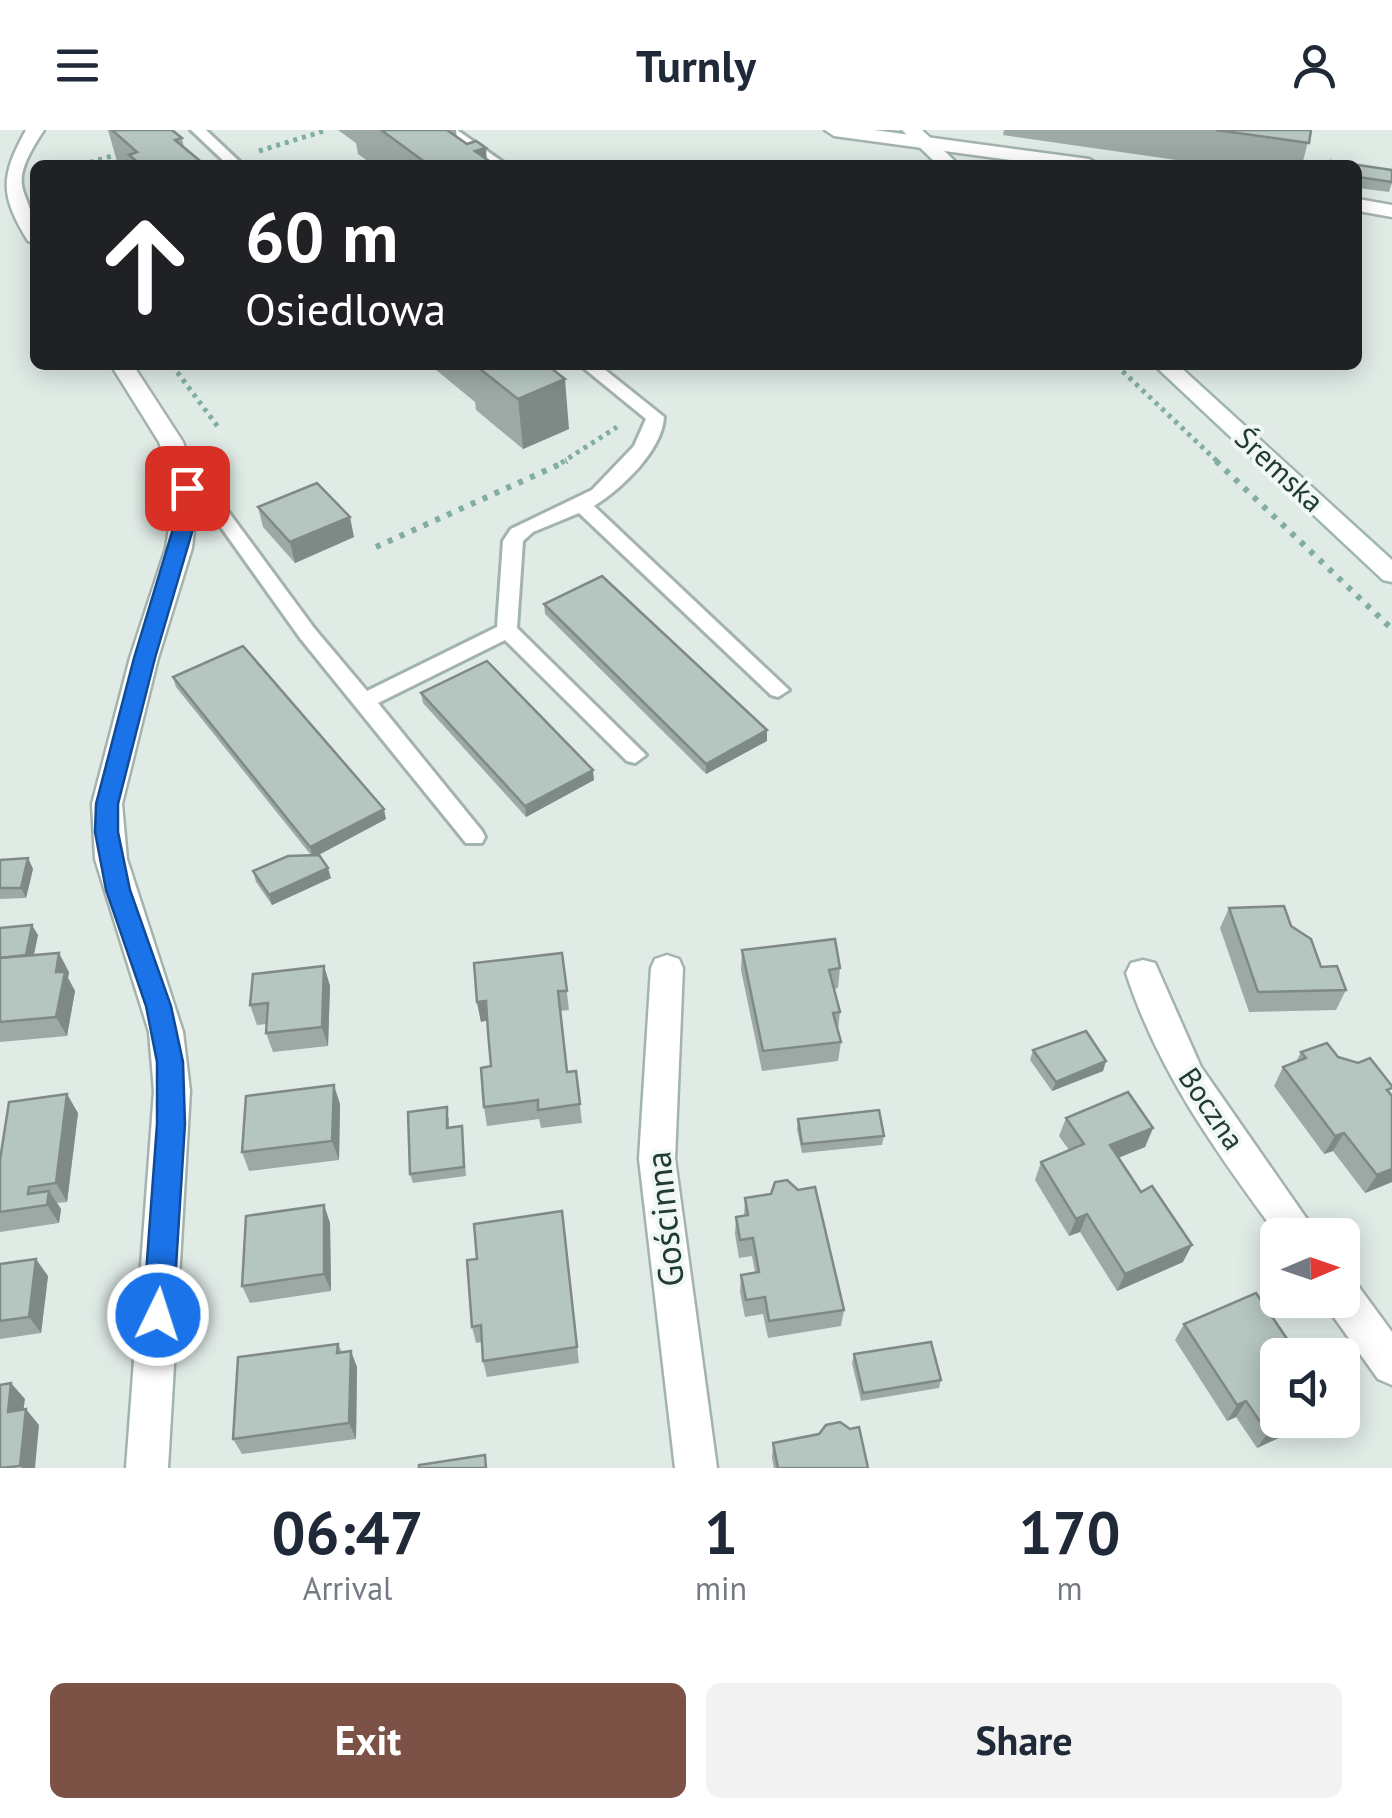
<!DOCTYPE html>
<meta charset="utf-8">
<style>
:root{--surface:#fff;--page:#f2f2f3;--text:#1f2937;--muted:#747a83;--accent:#7d5246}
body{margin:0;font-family:"PT Sans",sans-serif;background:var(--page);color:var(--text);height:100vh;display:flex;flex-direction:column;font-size:38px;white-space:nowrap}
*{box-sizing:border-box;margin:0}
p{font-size:32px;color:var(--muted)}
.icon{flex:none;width:55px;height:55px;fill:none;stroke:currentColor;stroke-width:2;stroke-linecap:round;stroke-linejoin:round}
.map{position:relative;height:1338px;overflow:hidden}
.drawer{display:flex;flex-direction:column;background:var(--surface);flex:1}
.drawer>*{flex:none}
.guide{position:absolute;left:30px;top:30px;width:1332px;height:210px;border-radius:15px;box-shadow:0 5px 25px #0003;background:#202124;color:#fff;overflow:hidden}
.needle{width:65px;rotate:88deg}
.buttons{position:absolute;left:1260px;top:1088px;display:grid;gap:20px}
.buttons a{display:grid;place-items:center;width:100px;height:100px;border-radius:15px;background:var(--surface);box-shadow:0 5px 25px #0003;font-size:50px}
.pin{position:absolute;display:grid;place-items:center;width:85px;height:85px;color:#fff;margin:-42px;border-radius:20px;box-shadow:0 5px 15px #0006}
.me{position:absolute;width:110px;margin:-55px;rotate:4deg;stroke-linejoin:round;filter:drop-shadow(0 0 8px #0008)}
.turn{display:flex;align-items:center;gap:35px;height:210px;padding:0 50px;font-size:45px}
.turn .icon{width:130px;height:130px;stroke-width:2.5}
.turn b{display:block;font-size:70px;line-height:85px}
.eta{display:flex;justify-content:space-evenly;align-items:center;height:170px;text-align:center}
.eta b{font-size:60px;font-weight:700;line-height:70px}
.primary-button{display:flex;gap:20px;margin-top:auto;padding:20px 50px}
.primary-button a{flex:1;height:115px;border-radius:15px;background:var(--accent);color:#fff;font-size:40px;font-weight:700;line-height:115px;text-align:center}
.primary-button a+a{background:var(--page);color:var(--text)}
header{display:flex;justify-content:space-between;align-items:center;height:130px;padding:0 50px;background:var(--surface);font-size:45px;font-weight:700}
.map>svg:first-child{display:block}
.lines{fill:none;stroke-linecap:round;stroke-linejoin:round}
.lane-casing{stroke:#a3b3ad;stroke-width:6}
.street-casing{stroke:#a3b3ad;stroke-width:5}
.secondary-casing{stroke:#9fb6af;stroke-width:5}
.path-far1{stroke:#81aea1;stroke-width:5;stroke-dasharray:4 5;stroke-linecap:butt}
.path{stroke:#81aea1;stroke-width:6;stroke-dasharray:5 8;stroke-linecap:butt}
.lane{fill:#fff;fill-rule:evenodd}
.street{fill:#fff;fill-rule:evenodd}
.secondary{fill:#fff;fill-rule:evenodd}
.wall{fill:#9ca9a4}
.shaded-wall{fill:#7f8a86}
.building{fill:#b5c5bf;stroke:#7f8a86;stroke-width:2.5}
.route{fill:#1a73e8;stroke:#114b97;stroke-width:2.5}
.labels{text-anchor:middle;stroke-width:8;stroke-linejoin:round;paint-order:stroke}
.street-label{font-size:30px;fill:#213b35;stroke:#f0f7f4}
.near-street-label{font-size:35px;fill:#213b35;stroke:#f0f7f4}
</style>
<header><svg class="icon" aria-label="menu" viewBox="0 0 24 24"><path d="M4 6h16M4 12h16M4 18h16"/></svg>Turnly<svg class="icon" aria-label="person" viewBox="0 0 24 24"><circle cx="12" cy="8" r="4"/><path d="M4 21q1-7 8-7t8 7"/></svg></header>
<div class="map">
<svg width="1392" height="1338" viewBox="0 0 1392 1338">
<rect width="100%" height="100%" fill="#e0ebe6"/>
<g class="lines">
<!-- lane casing -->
<g class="lane-casing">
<g id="lane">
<polygon points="191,0 206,0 243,35 228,35"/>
<polygon points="441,0 457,0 507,35 490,35"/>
<path d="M 580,235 L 599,235 L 664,287 C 662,321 621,359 594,376 L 789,560 L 778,567 L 771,565 L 579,383 L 533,402 L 523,411 L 517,498 L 646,625 L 635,633 L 627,631 L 505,510 L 378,573 L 482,701 L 485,707 L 482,713 L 466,713 L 300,508 L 208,379 L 199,369 L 178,358 L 187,352 L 213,361 L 314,498 L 367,561 L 497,497 L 503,411 L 511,399 L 592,360 L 634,316 L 646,289 Z"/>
</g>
</g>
<!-- street casing -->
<g class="street-casing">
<g id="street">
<path d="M 26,0 L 44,0 C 0,66 35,54 35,113 L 28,111 C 0,65 0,47 26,0 Z"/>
<polygon points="825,0 874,0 1089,29 1099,35 1048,35 834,6"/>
<polygon points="1358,69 1392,75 1392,87 1358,81"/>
<polygon points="111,235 133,235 183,312 199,358 192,418 158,528 122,674 127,729 183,902 190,961 168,1338 126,1338 154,961 149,902 95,729 92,674 130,528 166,418 175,358 159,312"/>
<polygon points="667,825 679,829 683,838 675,1029 717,1338 675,1338 639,1029 651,838 655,829"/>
<path d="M 1143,830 L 1155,833 L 1201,937 L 1318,1105 L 1278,1106 C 1217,1023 1158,942 1126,843 L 1131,833 Z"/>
<polygon points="1342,1148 1356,1153 1392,1202 1392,1255 1378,1249 1328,1179 1324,1170 1342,1170"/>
</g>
</g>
<!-- secondary casing -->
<g class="secondary-casing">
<g id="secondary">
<polygon points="902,0 922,0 959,35 938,35"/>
<polygon points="1154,235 1178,235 1392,430 1392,452 1383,450"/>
</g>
</g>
<!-- path-far1 -->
<g class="path-far1">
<polyline points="259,21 327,0"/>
<polyline points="81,35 122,23"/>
<polyline points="172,235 218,297"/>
<polyline points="1116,235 1219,333"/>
<polyline points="561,333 617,297"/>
</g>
<!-- path -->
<g class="path">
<polyline points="1216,331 1392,499"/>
<polyline points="376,417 567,331"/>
</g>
<!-- lane -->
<use href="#lane" class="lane"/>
<!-- street -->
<use href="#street" class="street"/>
<!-- secondary -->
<use href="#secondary" class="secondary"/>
</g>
<!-- wall -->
<g class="wall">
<polygon points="108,0 172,0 182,8 184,18 205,35 118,35"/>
<polygon points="338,0 456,0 457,8 489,31 490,35 373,35 358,24 356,13"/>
<polygon points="1004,0 1311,0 1302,35 1211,35 1003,5"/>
<polygon points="1358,35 1392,40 1392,53 1389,62 1358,58"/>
<polygon points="430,235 547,235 569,299 523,319 476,280 475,272"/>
<polygon points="258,377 354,407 295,433 263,397"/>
<polygon points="544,474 767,600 767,611 706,644 545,484"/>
<polygon points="173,547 386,689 318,725 331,748 272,775 256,752 253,741 311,725 176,557"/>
<polygon points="421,563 594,650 526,687 423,573"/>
<polygon points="28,728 33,739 26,768 0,769 0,730"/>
<polygon points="1229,778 1291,796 1321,837 1346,860 1336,880 1249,882 1220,798"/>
<polygon points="0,798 38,805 34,825 69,842 68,848 75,861 67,906 0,912"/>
<polygon points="742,820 840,838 838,858 834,859 840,882 838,900 841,912 838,931 762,941 741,840"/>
<polygon points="562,823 569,880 560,881 567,942 576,941 582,993 541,998 539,989 487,996 484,977 491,936 487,890 481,892 477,872"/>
<polygon points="324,836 330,856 328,916 273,922 266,903 267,894 257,895 250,875"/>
<polygon points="1033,920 1106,931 1103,941 1052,961 1030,930"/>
<polygon points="1301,922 1338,927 1390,963 1392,1052 1365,1063 1333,1021 1324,1024 1274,956 1283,937 1296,932"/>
<polygon points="340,974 339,1030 249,1041 242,1022"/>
<polygon points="78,983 67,1072 57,1073 61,1079 59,1093 0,1102 0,1030"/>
<polygon points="449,987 449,998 462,996 466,1046 413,1053 410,1044"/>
<polygon points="1066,988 1153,998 1145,1017 1118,1028 1183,1132 1117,1161 1080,1102 1069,1106 1035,1050 1041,1032 1069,1020 1059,1006"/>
<polygon points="798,989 884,1006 882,1015 802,1023 797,999"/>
<polygon points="745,1068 844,1180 841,1196 768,1208 763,1184 745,1187 740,1162 741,1145 755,1142 752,1126 739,1128 735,1104 736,1087 744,1086"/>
<polygon points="324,1075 330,1093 331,1161 250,1173 242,1156"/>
<polygon points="562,1081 579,1233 487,1247 483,1231 482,1212 476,1213 472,1197"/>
<polygon points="0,1134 48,1146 41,1203 0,1209"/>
<polygon points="1184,1194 1308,1294 1257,1318 1236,1287 1227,1291 1175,1210"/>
<polygon points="338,1214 342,1222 357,1237 356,1309 242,1324 233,1309"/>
<polygon points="854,1224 941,1250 939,1258 861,1271 852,1233"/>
<polygon points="773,1313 868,1338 774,1338 772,1328"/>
</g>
<!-- shaded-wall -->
<g class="shaded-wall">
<polygon points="486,18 487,32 489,31 490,35 477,35 475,21"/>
<polygon points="565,249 569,299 523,319 518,269"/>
<polygon points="350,387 354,407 295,433 290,412"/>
<polygon points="767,600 767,611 706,644 706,634"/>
<polygon points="593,640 594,650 526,687 525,676"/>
<polygon points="384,679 386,689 313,728 310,717"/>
<polygon points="28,728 33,739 26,768 21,758"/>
<polygon points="328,738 331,748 272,775 269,765"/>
<polygon points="32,795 38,805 29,846 24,836"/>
<polygon points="59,823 69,842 68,848 75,861 67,906 56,887 56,842"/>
<polygon points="324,836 330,856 328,916 322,897"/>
<polygon points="486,871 489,890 481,892 477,872"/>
<polygon points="1106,931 1103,941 1052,961 1056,952"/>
<polygon points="334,955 340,974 339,1030 332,1011"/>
<polygon points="67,964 78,983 67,1072 56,1053"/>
<polygon points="1153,998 1145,1017 1103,1034 1110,1015"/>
<polygon points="1344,1003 1333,1021 1324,1024 1335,1006"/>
<polygon points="1392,1039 1392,1052 1365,1063 1377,1045"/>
<polygon points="49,1061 61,1079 59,1093 47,1075"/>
<polygon points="324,1075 330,1093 331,1161 324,1144"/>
<polygon points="1087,1084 1080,1102 1069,1106 1076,1089"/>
<polygon points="1192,1115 1183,1132 1117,1161 1125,1144"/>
<polygon points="36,1129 48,1146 41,1203 29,1187"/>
<polygon points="351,1221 357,1237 356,1309 349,1293"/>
<polygon points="11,1253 25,1269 21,1297 8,1282"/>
<polygon points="1246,1271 1236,1287 1227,1291 1237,1275"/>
<polygon points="26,1279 39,1295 35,1338 22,1338 20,1336"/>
<polygon points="1295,1290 1311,1290 1308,1294 1257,1318 1268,1303"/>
</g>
<!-- building -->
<g class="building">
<polygon points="112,0 172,0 182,8 175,10 205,35 141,35 129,25 137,22"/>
<polygon points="381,0 447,0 467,14 476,11 486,18 475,21 489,31 484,33 486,35 429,35"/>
<polygon points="1216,0 1311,0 1309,13"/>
<polygon points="1331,31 1355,35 1331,35"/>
<polygon points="1358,35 1392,40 1392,52 1358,47"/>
<polygon points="475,235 547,235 565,249 518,269"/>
<polygon points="317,353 350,387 290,412 258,377"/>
<polygon points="602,446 767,600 706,634 544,474"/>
<polygon points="243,516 384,679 310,717 173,547"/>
<polygon points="487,531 593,640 525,676 421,563"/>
<polygon points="319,725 328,738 269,765 253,741 288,726"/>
<polygon points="28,728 21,758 0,758 0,730"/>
<polygon points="1284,776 1291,796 1311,809 1321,837 1337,836 1346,860 1258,862 1229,778"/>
<polygon points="32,795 26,825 0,828 0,798"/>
<polygon points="835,809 840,838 829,840 840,882 833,883 841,912 763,921 742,820"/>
<polygon points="59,823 56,842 65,842 56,887 0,892 0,828"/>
<polygon points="562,823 567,861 558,861 567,942 576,941 580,974 538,980 538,970 484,977 481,938 491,936 488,902 486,871 477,872 474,833"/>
<polygon points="324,836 322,897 266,903 268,873 250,875 253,844"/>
<polygon points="1086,901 1106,931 1056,952 1033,920"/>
<polygon points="1327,913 1338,927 1358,933 1370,928 1392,956 1392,958 1387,960 1392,966 1392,1039 1377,1045 1344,1003 1335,1006 1283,937 1306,928 1301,922"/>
<polygon points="334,955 332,1011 242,1022 246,966"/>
<polygon points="1128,962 1153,998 1110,1015 1141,1062 1152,1056 1192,1115 1125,1144 1087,1084 1076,1089 1041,1032 1084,1014 1066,988"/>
<polygon points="67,964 56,1053 29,1057 28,1064 49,1061 47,1075 0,1082 0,1030 9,972"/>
<polygon points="447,977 447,998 462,996 464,1037 410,1044 408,982"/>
<polygon points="879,980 884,1006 802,1014 798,989"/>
<polygon points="787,1050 798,1060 815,1057 844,1180 769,1191 765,1167 746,1170 741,1145 759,1142 753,1108 740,1110 736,1087 748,1085 745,1068 771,1064 775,1052"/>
<polygon points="324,1075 324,1144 242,1156 246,1086"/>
<polygon points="562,1081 577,1217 483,1231 481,1195 472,1197 467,1130 477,1129 474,1094"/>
<polygon points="36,1129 29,1187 0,1191 0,1134"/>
<polygon points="1256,1163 1298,1225 1278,1225 1278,1290 1295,1290 1268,1303 1246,1271 1237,1275 1184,1194"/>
<polygon points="931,1212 941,1250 863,1263 854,1224"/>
<polygon points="338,1214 337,1223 351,1221 349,1293 233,1309 238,1227"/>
<polygon points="11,1253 8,1282 26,1279 20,1336 0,1338 0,1255"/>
<polygon points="840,1292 850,1299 859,1297 868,1338 778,1338 773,1313 819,1304 826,1295"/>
<polygon points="485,1325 486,1338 419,1338 419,1335"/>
</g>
<!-- route -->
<polygon class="route" points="187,352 196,358 195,392 155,528 118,674 118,702 130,760 171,876 183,932 185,994 173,1185 168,1195 158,1199 147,1195 143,1185 157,994 157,932 146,876 106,760 95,702 96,674 134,528 175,392 177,358"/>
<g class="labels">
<!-- street labels -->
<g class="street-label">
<text transform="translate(1279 340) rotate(43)" y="10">Śremska</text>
<text transform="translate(1211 979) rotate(56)" y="10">Boczna</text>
</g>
<!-- near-street labels -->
<g class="near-street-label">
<text transform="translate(665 1089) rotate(-96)" y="12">Gościnna</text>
</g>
</g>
</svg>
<div class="buttons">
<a><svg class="needle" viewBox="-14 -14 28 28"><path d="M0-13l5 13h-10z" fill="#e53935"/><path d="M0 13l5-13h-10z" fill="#747a83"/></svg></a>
<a><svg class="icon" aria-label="sound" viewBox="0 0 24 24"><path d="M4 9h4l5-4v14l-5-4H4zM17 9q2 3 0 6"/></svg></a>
</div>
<div class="pin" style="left:187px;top:358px;background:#d93025"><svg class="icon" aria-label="arrive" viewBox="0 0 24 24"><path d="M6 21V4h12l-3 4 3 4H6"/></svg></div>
<svg class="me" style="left:158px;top:1185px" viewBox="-20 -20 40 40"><circle r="17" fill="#1a73e8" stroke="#fff" stroke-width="3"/><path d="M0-11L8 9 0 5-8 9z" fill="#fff"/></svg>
<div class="guide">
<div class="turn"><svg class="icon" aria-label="ahead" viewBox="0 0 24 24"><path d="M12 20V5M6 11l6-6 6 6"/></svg><div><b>60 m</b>Osiedlowa</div></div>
</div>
</div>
<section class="drawer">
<div class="eta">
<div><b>06:47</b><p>Arrival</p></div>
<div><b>1</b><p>min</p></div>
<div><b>170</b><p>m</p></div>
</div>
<div class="primary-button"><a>Exit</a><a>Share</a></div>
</section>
